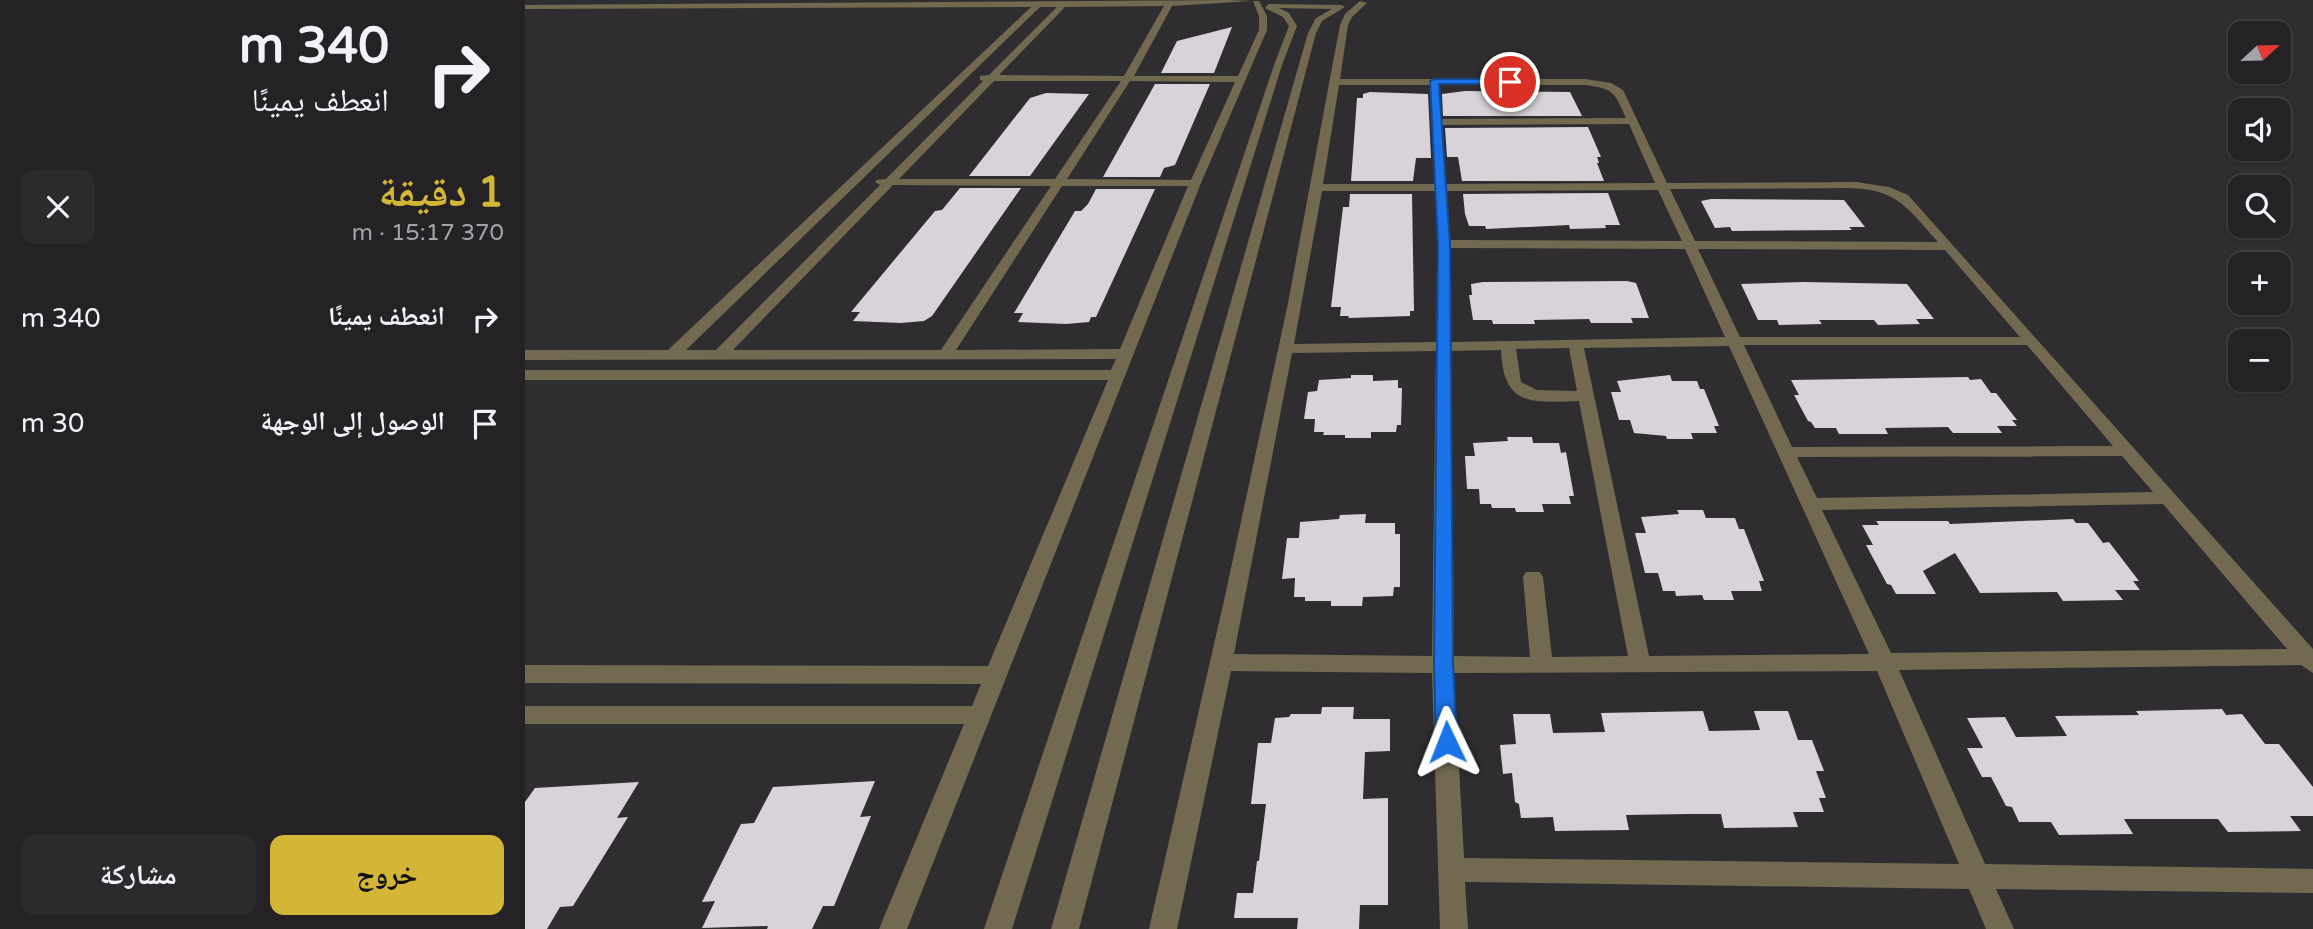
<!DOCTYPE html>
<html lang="ar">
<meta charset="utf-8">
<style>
:root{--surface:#242225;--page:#2c2a2d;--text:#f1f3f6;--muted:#a3a4a7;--line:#413f42;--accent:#d3b635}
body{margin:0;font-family:"Varela Round","Noto Naskh Arabic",sans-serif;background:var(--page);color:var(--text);direction:rtl;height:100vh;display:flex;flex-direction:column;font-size:26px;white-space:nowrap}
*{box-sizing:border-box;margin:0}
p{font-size:23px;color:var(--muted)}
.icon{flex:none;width:38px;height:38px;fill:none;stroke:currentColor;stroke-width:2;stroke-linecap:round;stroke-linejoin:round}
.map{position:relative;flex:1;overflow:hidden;direction:ltr}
.side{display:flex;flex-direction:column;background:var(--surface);width:525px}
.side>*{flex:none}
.guide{background:#242225;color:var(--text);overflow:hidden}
.needle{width:46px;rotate:68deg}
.controls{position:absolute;left:1703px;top:21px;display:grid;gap:14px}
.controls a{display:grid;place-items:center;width:63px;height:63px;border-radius:14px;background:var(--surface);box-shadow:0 2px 5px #0004,0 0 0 2px var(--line);font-size:35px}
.pin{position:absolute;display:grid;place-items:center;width:60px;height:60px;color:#fff;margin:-30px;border:4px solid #fff;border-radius:50%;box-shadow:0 2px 7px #0007}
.me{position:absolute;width:77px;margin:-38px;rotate:358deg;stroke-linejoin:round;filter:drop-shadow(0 0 5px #0008)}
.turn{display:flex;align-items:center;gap:24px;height:147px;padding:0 21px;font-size:32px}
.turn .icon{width:91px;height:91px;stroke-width:2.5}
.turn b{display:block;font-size:49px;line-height:60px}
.round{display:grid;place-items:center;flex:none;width:74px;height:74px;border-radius:14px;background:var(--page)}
.overview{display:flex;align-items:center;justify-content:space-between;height:119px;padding:0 21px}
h1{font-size:42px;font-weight:700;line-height:52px;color:var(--accent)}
.cta{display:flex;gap:14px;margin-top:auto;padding:14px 21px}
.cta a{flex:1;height:80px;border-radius:14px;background:var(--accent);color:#111;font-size:28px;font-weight:700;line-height:80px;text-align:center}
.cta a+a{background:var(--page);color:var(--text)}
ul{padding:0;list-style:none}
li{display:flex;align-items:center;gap:21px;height:105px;padding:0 21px}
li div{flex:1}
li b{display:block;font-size:26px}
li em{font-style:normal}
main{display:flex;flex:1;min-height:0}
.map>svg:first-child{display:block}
.building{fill:#d7d3d8}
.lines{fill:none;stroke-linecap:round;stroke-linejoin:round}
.minor{fill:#716a50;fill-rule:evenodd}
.route{fill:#1a73e8;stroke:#114b97;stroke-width:2}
</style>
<main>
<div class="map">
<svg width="1788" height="929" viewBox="0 0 1788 929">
<rect width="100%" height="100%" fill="#302d31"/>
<!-- building -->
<g class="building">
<polygon points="707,27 689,73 636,73 652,41"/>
<polygon points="630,84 685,84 650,165 639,168 635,177 578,177"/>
<polygon points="940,91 1045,92 1057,116 918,116 917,94"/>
<polygon points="845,92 903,94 906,158 891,158 888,181 826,181 832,98 838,98 838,94"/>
<polygon points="521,93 564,94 505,176 444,176 505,98"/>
<polygon points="1063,127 1076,157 1072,157 1074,163 1072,163 1079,181 937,181 933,157 922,157 920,128"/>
<polygon points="435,188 496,188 407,316 399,321 376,323 328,321 335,312 326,312 410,211 417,210"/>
<polygon points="571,189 630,189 571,317 566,317 564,322 541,324 493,322 498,313 489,313 550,211 556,211 563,204"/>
<polygon points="1083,193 1095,225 1080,225 1081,228 1045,229 1044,225 961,229 960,226 944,226 940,214 938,194"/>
<polygon points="825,194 887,194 889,311 885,311 885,316 823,318 824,316 815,316 816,307 806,307 818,207 824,207"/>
<polygon points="1186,199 1319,200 1340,227 1324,227 1327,230 1207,231 1205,227 1190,228 1176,201"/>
<polygon points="1102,281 1111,283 1124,318 1106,318 1108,323 1066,323 1064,319 1009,320 1010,324 968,324 967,320 948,320 944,295 947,295 946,284 958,282"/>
<polygon points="1279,282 1382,284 1409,319 1391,319 1395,324 1353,325 1349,320 1294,320 1297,324 1254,325 1252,320 1233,320 1216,284"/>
<polygon points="826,375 848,375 848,381 873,380 873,388 877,388 876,425 872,425 871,432 846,432 846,438 820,438 820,435 798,435 799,432 789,432 790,419 779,419 783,392 792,391 794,380 826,378"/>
<polygon points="1145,375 1147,381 1172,381 1175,389 1179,389 1194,426 1189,426 1192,433 1166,433 1168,439 1142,439 1141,436 1109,433 1105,420 1094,420 1086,392 1096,392 1092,381"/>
<polygon points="1443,377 1445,380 1456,379 1466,393 1471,393 1492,420 1487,420 1492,426 1472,426 1477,433 1428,433 1423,427 1360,428 1363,434 1314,434 1311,428 1290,428 1286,422 1283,421 1269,395 1274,395 1266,380"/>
<polygon points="982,437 1007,437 1008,443 1034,443 1036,453 1041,452 1049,496 1044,496 1046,504 1017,504 1019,512 991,512 990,508 967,508 966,504 955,504 954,489 942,489 940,456 950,456 948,443 983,441"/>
<polygon points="1152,510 1178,510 1181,518 1210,518 1214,529 1219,529 1239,581 1234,581 1237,591 1206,591 1209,600 1179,600 1177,595 1151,596 1150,591 1138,591 1133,573 1120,573 1110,533 1121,533 1116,517 1154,514"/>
<polygon points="841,514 840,523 870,523 870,534 875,534 875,587 869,587 868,596 838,597 837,606 806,606 806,601 780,601 780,597 769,597 770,578 757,579 762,538 774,538 775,522 814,519 815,515"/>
<polygon points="1548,519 1551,523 1563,523 1578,543 1584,542 1614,581 1608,581 1615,590 1590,590 1598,600 1538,601 1532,592 1455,593 1430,553 1398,571 1411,594 1371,594 1366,585 1362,584 1341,545 1348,545 1337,525 1354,525 1351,521 1423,521 1425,524"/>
<polygon points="797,707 829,707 828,719 865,719 865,751 840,752 838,799 863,798 863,905 835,905 834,929 772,929 773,918 709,918 712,893 728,893 732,861 734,861 741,804 726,804 733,743 746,743 750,718 764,717 766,714 796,714"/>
<polygon points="1697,709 1701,715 1717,714 1740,744 1754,744 1788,787 1788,816 1765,816 1776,831 1703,832 1693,819 1599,819 1608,834 1534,835 1526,822 1494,822 1487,807 1481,806 1466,777 1457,777 1442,748 1458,748 1442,718 1480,717 1491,737 1542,736 1530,716 1614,715 1611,711"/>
<polygon points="1178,711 1184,731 1235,730 1229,711 1263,711 1273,740 1287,740 1299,771 1291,771 1301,798 1294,798 1299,812 1268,812 1273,827 1199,828 1196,814 1163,814 1101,815 1104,830 1030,831 1028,817 996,818 994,804 990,802 987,773 978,774 975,745 991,744 988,714 1025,714 1028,733 1080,732 1076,713"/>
<polygon points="350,781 335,817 346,816 309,906 298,906 287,929 242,929 243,926 177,928 190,901 177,902 216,824 229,823 248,787"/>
<polygon points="114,782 92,818 103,817 48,906 35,907 22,929 0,929 0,802 10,788"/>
</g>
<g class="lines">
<!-- minor -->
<g class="minor">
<path d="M 704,0 L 727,1 L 647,6 L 609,76 L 713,76 L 734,30 L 734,16 L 728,1 L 734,1 L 742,16 L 742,30 L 676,183 L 382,929 L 354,929 L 439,724 L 0,724 L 0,706 L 447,706 L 456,684 L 0,683 L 0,665 L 463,666 L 583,380 L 0,380 L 0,370 L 586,370 L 591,359 L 0,360 L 0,350 L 143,350 L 506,7 L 0,9 L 0,5 ZM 639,6 L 599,76 L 474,75 L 540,7 ZM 515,7 L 532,7 L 464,75 L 455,76 L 455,80 L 458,81 L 361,179 L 352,180 L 350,182 L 355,185 L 191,350 L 161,350 ZM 469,81 L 596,81 L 530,179 L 374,179 ZM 605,81 L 710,82 L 666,180 L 542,179 ZM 368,185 L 526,186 L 416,350 L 208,350 ZM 537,186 L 663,186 L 595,349 L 431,350 Z"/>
<path d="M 835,1 L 842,3 L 827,17 L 823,25 L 815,79 L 1060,79 L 1086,83 L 1098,90 L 1142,183 L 1331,182 L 1364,187 L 1383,195 L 1788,649 L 1788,673 L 1776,665 L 1374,670 L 1460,864 L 1788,869 L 1788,893 L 1471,889 L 1489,929 L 1461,929 L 1444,889 L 940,882 L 943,929 L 915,929 L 907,673 L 706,671 L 652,929 L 624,929 L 700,596 L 763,303 L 815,25 L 820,14 ZM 814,85 L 905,85 L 910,184 L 798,184 ZM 914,85 L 1060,85 C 1090,89 1089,92 1101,118 L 916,119 ZM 1104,124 L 1130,183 L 921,184 L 917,125 ZM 1145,189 L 1324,188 C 1373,189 1383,209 1413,242 L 1170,241 ZM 1133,190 L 1157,241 L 925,240 L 922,191 ZM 797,191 L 910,191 L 913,244 L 911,342 L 769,344 ZM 925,248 L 1160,249 L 1200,337 L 926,342 ZM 1173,249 L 1420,250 L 1495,337 L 1215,337 ZM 1219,345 L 1502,345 L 1588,446 L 1267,447 ZM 1204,346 L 1344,654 L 1124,656 L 1059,348 ZM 1044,348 L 1052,391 L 1012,390 L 996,382 L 991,349 ZM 976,350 C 978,406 1006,403 1054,401 L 1103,656 L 1027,657 L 1018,577 L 1015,572 L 1001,572 L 998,577 L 1005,657 L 929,656 L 926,351 ZM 911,351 L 907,656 L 709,654 L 767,353 ZM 1597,456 L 1628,492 L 1292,498 L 1272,457 ZM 1638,504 L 1762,649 L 1366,653 L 1297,510 ZM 1352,671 L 1434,864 L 939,858 L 929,673 Z"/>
<polygon points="743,4 816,5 820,7 797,21 791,33 554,929 526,929 783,33 791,18 807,9 754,8 764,13 772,26 757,65 487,929 459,929 749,65 764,26 758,17 740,8"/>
</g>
</g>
<!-- route -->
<polygon class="route" points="909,79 985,79 989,82 985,84 914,84 925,244 928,664 932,742 929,748 922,751 914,748 911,742 909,664 913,244 905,81"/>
</svg>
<div class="controls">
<a><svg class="needle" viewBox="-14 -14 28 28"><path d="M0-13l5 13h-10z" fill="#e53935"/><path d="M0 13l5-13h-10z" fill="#a3a4a7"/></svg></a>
<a><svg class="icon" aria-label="sound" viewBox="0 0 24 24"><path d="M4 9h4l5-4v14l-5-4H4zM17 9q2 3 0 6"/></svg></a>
<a><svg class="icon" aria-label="search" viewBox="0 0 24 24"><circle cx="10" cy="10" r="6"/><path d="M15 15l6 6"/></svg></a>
<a>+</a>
<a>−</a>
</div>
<div class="pin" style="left:985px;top:82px;background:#d93025"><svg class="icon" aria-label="arrive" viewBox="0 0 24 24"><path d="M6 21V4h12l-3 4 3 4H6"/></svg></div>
<svg class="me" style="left:922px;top:742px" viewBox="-20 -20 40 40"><path d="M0-17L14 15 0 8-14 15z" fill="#1a73e8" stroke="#fff" stroke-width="4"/></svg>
</div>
<section class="side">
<div class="guide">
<div class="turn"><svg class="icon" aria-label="right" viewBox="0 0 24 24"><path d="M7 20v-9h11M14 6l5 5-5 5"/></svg><div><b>340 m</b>انعطف يمينًا</div></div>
</div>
<div class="overview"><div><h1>1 دقيقة</h1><p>370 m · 15:17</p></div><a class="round"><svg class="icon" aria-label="close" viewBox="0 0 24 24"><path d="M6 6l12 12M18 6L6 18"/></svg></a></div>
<ul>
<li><svg class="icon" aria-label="right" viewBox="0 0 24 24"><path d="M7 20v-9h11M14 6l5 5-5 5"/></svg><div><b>انعطف يمينًا</b></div><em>340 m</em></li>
<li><svg class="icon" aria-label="arrive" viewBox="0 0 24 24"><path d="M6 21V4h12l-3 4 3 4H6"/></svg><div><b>الوصول إلى الوجهة</b></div><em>30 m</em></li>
</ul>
<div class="cta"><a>خروج</a><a>مشاركة</a></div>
</section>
</main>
